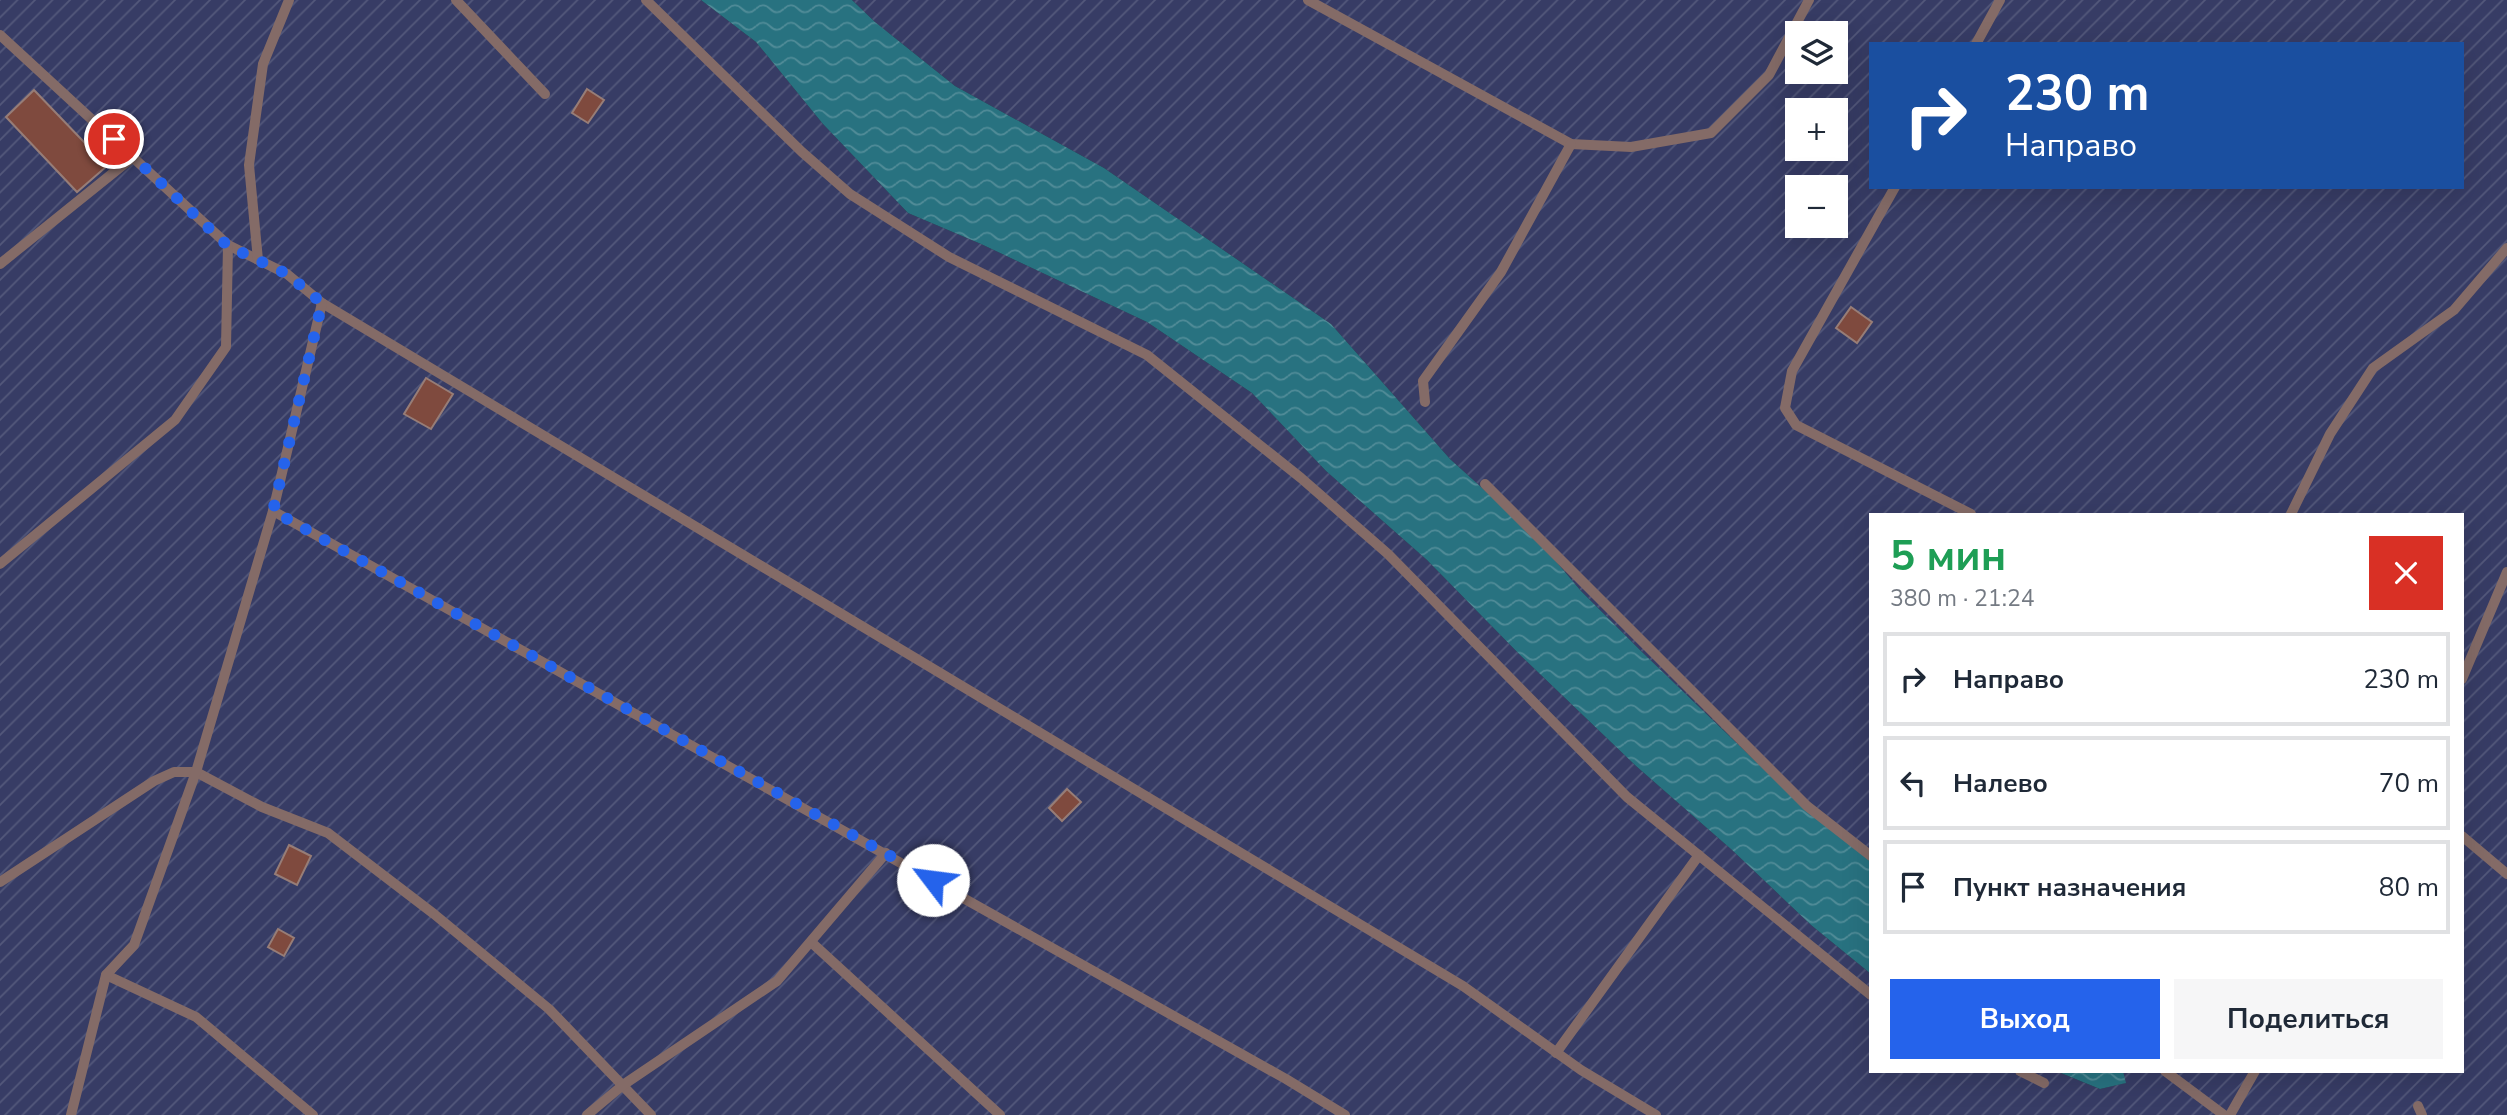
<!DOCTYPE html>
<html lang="ru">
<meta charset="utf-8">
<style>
:root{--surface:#fff;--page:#f6f6f7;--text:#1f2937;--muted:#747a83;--line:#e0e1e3;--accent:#2563eb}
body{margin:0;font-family:"Nunito Sans",sans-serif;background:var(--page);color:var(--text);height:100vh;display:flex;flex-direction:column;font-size:26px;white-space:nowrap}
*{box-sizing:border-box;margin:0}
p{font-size:23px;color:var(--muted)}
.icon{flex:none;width:38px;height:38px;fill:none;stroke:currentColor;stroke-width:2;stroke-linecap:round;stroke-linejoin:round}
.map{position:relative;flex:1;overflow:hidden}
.sheet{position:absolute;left:1869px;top:513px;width:595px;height:560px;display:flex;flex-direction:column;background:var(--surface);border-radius:0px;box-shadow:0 7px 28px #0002}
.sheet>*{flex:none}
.guide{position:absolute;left:1869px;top:42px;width:595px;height:147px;border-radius:0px;box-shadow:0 7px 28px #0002;background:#1a4fa0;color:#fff;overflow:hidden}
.buttons{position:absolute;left:1785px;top:21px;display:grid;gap:14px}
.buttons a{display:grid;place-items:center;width:63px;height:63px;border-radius:0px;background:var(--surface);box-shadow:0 7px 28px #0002;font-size:35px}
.pin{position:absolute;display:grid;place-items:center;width:60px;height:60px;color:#fff;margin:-30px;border:4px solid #fff;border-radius:50%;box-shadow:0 2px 7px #0007}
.me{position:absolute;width:77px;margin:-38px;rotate:300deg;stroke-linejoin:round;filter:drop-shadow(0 0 5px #0008)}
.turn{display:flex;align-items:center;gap:24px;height:147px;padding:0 21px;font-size:32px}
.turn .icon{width:91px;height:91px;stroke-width:2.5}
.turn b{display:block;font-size:49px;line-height:60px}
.round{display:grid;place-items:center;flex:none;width:74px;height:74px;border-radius:0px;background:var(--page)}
.head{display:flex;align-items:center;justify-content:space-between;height:119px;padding:0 21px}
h1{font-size:42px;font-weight:700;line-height:52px;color:#1e9e55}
.cta{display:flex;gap:14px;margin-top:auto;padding:14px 21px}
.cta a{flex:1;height:80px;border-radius:0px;background:var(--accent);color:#fff;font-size:28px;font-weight:700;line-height:80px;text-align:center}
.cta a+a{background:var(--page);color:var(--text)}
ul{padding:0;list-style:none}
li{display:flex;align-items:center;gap:21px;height:94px;margin:0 14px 10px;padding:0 7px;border:4px solid var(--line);border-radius:0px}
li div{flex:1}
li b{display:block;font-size:26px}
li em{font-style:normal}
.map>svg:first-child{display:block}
.garden{fill:url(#garden-furrows);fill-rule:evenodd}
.water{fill:url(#water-waves)}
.building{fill:#7f4a3e;stroke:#977d77;stroke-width:2}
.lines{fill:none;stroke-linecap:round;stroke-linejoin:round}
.service{stroke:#846b67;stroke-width:10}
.route{stroke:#2563eb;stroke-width:12;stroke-dasharray:0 21.6}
</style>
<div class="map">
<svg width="2507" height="1115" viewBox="0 0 2507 1115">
<defs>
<pattern id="garden-furrows" width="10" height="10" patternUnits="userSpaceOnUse" patternTransform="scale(1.75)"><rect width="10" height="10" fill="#373c65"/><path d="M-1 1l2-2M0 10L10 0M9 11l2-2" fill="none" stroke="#53587b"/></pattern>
<pattern id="water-waves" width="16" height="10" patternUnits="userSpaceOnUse" patternTransform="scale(1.75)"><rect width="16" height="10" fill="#287280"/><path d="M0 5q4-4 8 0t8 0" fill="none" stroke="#518c98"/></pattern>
</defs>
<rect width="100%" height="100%" fill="#282b3d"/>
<!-- garden -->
<path class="garden" d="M 0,0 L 701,0 L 756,42 L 823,124 L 908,213 L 981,244 L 1147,322 L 1252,393 L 1326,471 L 1427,560 L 1521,656 L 1636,766 L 1732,850 L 1811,925 L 1871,974 L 1871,1071 L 2056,1071 L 2100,1089 L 2125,1083 L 2123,1071 L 2462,1071 L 2462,514 L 1871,514 L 1871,862 L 1773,778 L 1641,651 L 1581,591 L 1532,533 L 1450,459 L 1331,324 L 1104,168 L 955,86 L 875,22 L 852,0 L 2507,0 L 2507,1115 L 0,1115 ZM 1797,33 L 1836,33 L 1836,72 L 1797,72 ZM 1871,44 L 2462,44 L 2462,187 L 1871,187 ZM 1797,110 L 1836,110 L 1836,149 L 1797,149 ZM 1797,187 L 1836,187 L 1836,226 L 1797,226 Z"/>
<!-- water -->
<g class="water">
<polygon points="701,0 852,0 875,22 955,86 1104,168 1331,324 1450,459 1532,533 1581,591 1641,651 1773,778 1871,862 1871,974 1811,925 1732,850 1636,766 1521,656 1427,560 1326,471 1252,393 1147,322 981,244 908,213 823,124 756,42"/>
<polygon points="2056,1071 2123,1071 2126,1083 2100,1089"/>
</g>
<!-- building -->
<g class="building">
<polygon points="587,89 604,100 588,123 572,113"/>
<polygon points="34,90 107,166 77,192 6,117"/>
<polygon points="1851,307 1872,322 1857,343 1836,328"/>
<polygon points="426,378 453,394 431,429 404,414"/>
<polygon points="1067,789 1081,802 1062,821 1049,808"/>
<polygon points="289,845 311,856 297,885 275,874"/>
<polygon points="278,929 294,938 284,956 268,947"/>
</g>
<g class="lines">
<!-- service -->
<g class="service">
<polyline points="456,0 545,94"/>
<polyline points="646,0 802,152 850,194 949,257 1147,355 1301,478 1388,554 1627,797 1871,995"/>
<polyline points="1308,0 1571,144 1631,147 1711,133 1769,75 1809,0"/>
<polyline points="0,35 228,245 287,274 322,303 1463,986 1581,1070 1656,1115"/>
<polyline points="1976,44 2000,0"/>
<polyline points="1895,187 1792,371 1785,408 1796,425 1971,514"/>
<polyline points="258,260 249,165 263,64 289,0"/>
<polyline points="0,264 133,157"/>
<polyline points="1425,402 1423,381 1501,272 1571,144"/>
<polyline points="1485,484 1807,806 1871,856"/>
<polyline points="273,511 1286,1079 1345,1115"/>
<polyline points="2291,514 2330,434 2373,368 2454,310 2507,248"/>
<polyline points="0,564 175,420 226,347 228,245"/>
<polyline points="2462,679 2507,572"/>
<polyline points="2462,836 2507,874"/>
<polyline points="0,882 154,781 174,772 196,772 262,807 328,833 434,914 549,1009 651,1115"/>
<polyline points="811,942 1000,1115"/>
<polyline points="106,975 196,1017 313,1115"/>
<polyline points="1556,1053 1699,855"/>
<polyline points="2020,1071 2044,1083"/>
<polyline points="2165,1071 2224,1115"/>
<polyline points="2418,1106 2422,1115"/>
<polyline points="71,1115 106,975 134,945 196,772 273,511 322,303"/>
<polyline points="587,1115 623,1085 777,981 886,853"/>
<polyline points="2230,1115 2255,1071"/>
</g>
</g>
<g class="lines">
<!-- route -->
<polyline class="route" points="114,139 228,246 287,274 322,303 273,511 933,880"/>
</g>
</svg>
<div class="buttons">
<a><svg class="icon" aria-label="layers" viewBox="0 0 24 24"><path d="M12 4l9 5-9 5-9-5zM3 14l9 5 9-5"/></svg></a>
<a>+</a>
<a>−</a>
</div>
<div class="pin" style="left:114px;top:139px;background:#d93025"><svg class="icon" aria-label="arrive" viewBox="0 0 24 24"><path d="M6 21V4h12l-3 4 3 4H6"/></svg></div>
<svg class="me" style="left:933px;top:880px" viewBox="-20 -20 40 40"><circle r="19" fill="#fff"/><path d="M0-13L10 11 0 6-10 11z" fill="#2563eb"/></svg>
<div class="guide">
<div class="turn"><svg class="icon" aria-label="right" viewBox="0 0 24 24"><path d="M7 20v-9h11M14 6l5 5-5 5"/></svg><div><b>230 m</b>Направо</div></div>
</div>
<section class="sheet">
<div class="head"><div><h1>5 мин</h1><p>380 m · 21:24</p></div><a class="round" style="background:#d93025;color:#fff"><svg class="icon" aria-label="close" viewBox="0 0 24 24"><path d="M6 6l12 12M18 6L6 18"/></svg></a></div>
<ul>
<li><svg class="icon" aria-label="right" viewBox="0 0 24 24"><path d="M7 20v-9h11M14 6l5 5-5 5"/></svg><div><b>Направо</b></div><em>230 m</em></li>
<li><svg class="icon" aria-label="left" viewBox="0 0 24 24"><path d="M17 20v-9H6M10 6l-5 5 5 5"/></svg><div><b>Налево</b></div><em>70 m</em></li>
<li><svg class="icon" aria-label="arrive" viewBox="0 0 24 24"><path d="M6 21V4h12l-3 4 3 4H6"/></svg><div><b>Пункт назначения</b></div><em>80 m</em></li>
</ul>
<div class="cta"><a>Выход</a><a>Поделиться</a></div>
</section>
</div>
